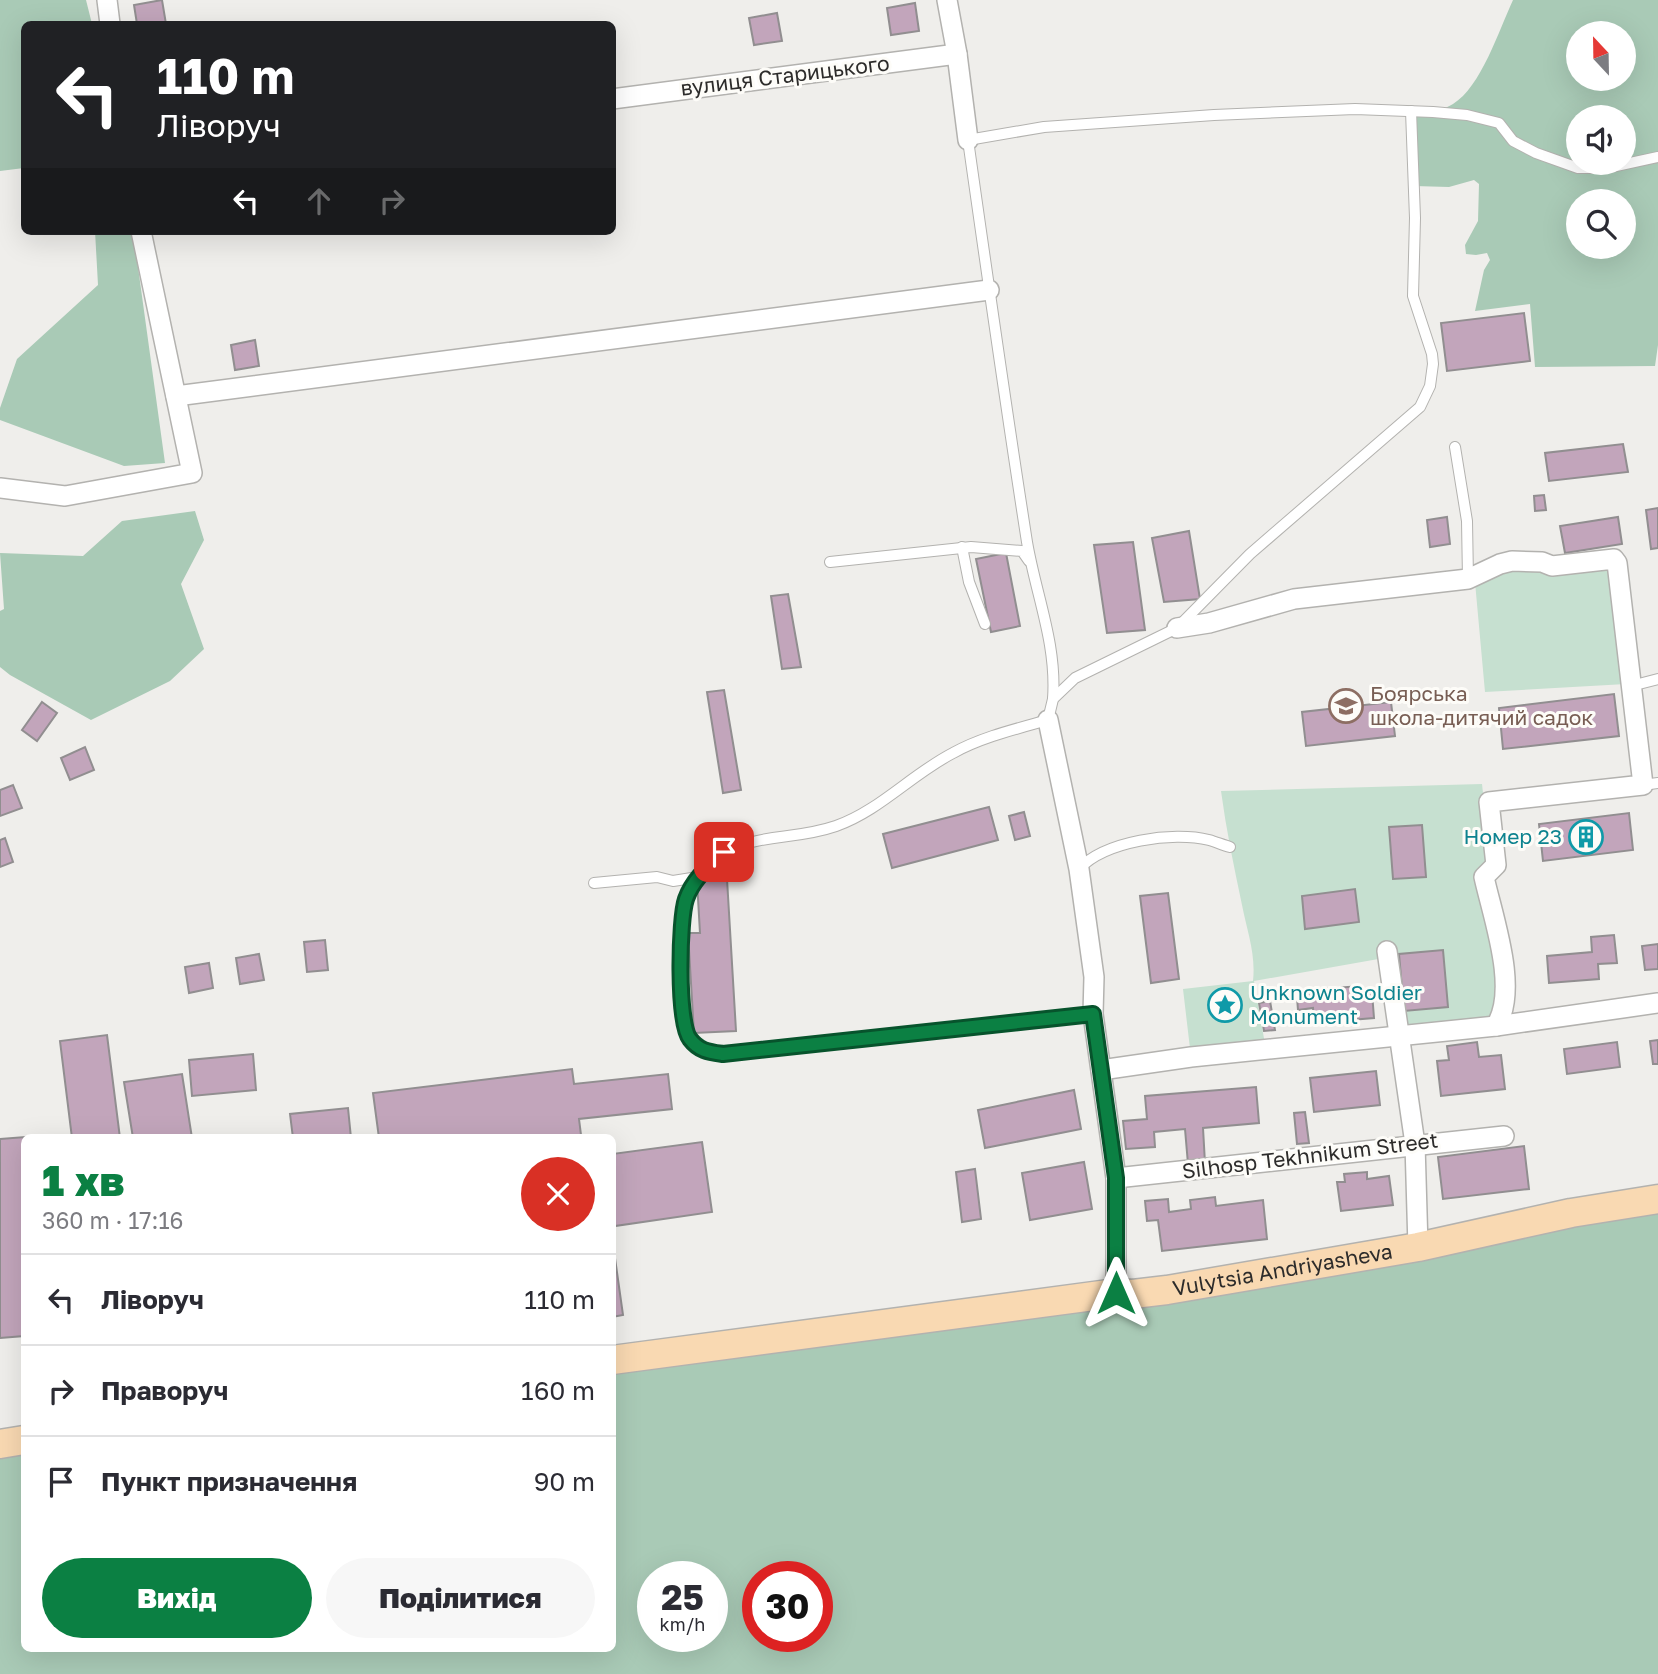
<!DOCTYPE html>
<html lang="uk">
<meta charset="utf-8">
<style>
:root{--surface:#fff;--page:#f7f7f7;--text:#2b2b33;--muted:#7c7c81;--line:#e1e1e2;--accent:#0b8043}
body{margin:0;font-family:"Golos Text",sans-serif;background:var(--page);color:var(--text);height:100vh;display:flex;flex-direction:column;font-size:26px;white-space:nowrap}
*{box-sizing:border-box;margin:0}
p{font-size:23px;color:var(--muted)}
.icon{flex:none;width:38px;height:38px;fill:none;stroke:currentColor;stroke-width:2;stroke-linecap:round;stroke-linejoin:round}
.map{position:relative;flex:1;overflow:hidden}
.sheet{position:absolute;left:21px;top:1134px;width:595px;height:518px;display:flex;flex-direction:column;background:var(--surface);border-radius:10px;box-shadow:0 7px 28px #0002}
.sheet>*{flex:none}
.hud{position:absolute;left:21px;top:21px;width:595px;height:214px;border-radius:10px;box-shadow:0 7px 28px #0002;background:#202124;color:#fff;overflow:hidden}
.needle{width:46px;rotate:338deg}
.buttons{position:absolute;left:1566px;top:21px;display:grid;gap:14px}
.buttons a{display:grid;place-items:center;width:70px;height:70px;border-radius:50%;background:var(--surface);box-shadow:0 7px 28px #0002;font-size:35px}
.speed{position:absolute;left:637px;top:1561px;display:flex;gap:14px;font-size:35px;font-weight:700;text-align:center}
.speed>*{display:grid;place-content:center;width:91px;height:91px;border-radius:50%;background:var(--surface);box-shadow:0 7px 28px #0002;line-height:1}
.speed small{font-size:18px;font-weight:400}
.speed .limit{border:10px solid #d22;background:#fff;color:#111}
.pin{position:absolute;display:grid;place-items:center;width:60px;height:60px;color:#fff;margin:-30px;border-radius:14px;box-shadow:0 4px 10px #0006}
.me{position:absolute;width:77px;margin:-38px;rotate:0deg;stroke-linejoin:round;filter:drop-shadow(0 0 5px #0008)}
.turn{display:flex;align-items:center;gap:24px;height:147px;padding:0 21px;font-size:32px}
.turn .icon{width:91px;height:91px;stroke-width:2.5}
.turn b{display:block;font-size:49px;line-height:60px}
.lanes{display:flex;align-items:center;height:66px;padding:0 21px;background:#0003;justify-content:center;gap:35px;direction:ltr}
.lanes .off{opacity:.35}
.round{display:grid;place-items:center;flex:none;width:74px;height:74px;border-radius:37px;background:var(--page)}
.summary{display:flex;align-items:center;justify-content:space-between;height:119px;padding:0 21px}
h1{font-size:42px;font-weight:800;line-height:52px;color:var(--accent)}
.action{display:flex;gap:14px;margin-top:auto;padding:14px 21px}
.action a{flex:1;height:80px;border-radius:42px;background:var(--accent);color:#fff;font-size:28px;font-weight:800;line-height:80px;text-align:center}
.action a+a{background:var(--page);color:var(--text)}
ul{padding:0;list-style:none}
li{display:flex;align-items:center;gap:21px;height:91px;padding:0 21px;border-top:2px solid var(--line)}
li div{flex:1}
li b{display:block;font-size:26px}
li em{font-style:normal}
.map>svg:first-child{display:block}
.green{fill:#c6e0d0}
.forest{fill:#a9cab6;fill-rule:evenodd}
.building{fill:#c2a5bb;stroke:#918e90;stroke-width:2}
.lines{fill:none;stroke-linecap:round;stroke-linejoin:round}
.lane-casing{stroke:#b3b2af;stroke-width:12}
.street-casing{stroke:#b3b2af;stroke-width:22}
.secondary-casing{stroke:#b3b2af;stroke-width:31}
.lane{stroke:#fff;stroke-width:10}
.street{stroke:#fff;stroke-width:19}
.secondary{stroke:#f9d9b2;stroke-width:28}
.route-casing{stroke:#07532c;stroke-width:18}
.route{stroke:#0b8043;stroke-width:12}
.labels{text-anchor:middle;stroke-width:6;stroke-linejoin:round;paint-order:stroke}
.street-label{font-size:21px;fill:#2d2c2b;stroke:#fdfcf8}
.education-label{font-size:21px;fill:#785e54;stroke:#fdfcf8;text-anchor:start}
.culture-label{font-size:21px;fill:#0d838f;stroke:#fdfcf8;text-anchor:end}
</style>
<div class="map">
<svg width="1658" height="1674" viewBox="0 0 1658 1674">
<rect width="100%" height="100%" fill="#efeeeb"/>
<!-- green -->
<g class="green">
<polygon points="1611,564 1626,684 1485,692 1475,582 1508,565"/>
<path d="M 1482,784 L 1491,866 L 1501,1017 L 1399,1036 L 1384,958 L 1254,981 L 1266,1050 L 1191,1057 L 1183,989 L 1253,981 C 1256,954 1247,931 1242,905 C 1234,867 1226,829 1221,791 Z"/>
</g>
<!-- forest -->
<g class="forest">
<polygon points="0,0 86,0 92,24 24,24 24,168 0,171"/>
<path d="M 1513,0 L 1658,0 L 1658,345 L 1655,366 L 1535,367 L 1530,304 L 1475,311 L 1484,270 L 1490,260 L 1487,253 L 1476,255 L 1466,254 L 1465,245 L 1478,221 L 1479,184 L 1474,180 L 1449,187 L 1414,186 L 1411,111 C 1425,112 1440,112 1453,104 C 1481,87 1499,30 1513,0 ZM 1578,33 L 1624,33 L 1624,79 L 1578,79 ZM 1578,117 L 1624,117 L 1624,163 L 1578,163 ZM 1578,201 L 1624,201 L 1624,247 L 1578,247 Z"/>
<polygon points="95,231 133,231 165,463 124,466 0,420 0,408 17,359 98,285"/>
<polygon points="195,511 204,540 181,584 204,649 170,681 91,720 10,675 0,667 0,611 4,609 0,553 83,556 122,521"/>
<path d="M 1658,1200 L 1658,1674 L 0,1674 L 0,1444 L 24,1441 L 24,1648 L 612,1648 L 613,1361 L 1116,1293 ZM 653,1577 L 712,1577 L 712,1636 L 653,1636 ZM 758,1577 L 817,1577 L 817,1636 L 758,1636 Z"/>
</g>
<!-- building -->
<g class="building">
<polygon points="162,0 166,24 137,24 134,5"/>
<polygon points="915,3 919,31 891,35 887,8"/>
<polygon points="777,13 782,41 754,45 749,18"/>
<polygon points="1524,313 1530,361 1447,371 1441,323"/>
<polygon points="255,340 259,366 235,370 231,345"/>
<polygon points="1623,444 1628,472 1549,481 1545,453"/>
<polygon points="1544,495 1546,510 1535,511 1534,496"/>
<polygon points="1658,508 1658,548 1651,549 1646,510"/>
<polygon points="1447,517 1450,544 1430,547 1427,520"/>
<polygon points="1618,517 1622,544 1565,553 1560,526"/>
<polygon points="1189,531 1200,599 1164,602 1152,538"/>
<polygon points="1133,542 1145,630 1107,633 1094,545"/>
<polygon points="1006,553 1020,626 991,632 976,559"/>
<polygon points="788,594 801,667 782,669 771,596"/>
<polygon points="724,690 741,790 723,793 707,692"/>
<polygon points="1614,694 1619,736 1503,749 1499,708"/>
<polygon points="42,702 57,713 37,741 22,730"/>
<polygon points="1391,702 1395,736 1306,746 1302,712"/>
<polygon points="85,747 94,770 70,780 61,758"/>
<polygon points="13,785 22,808 0,816 0,790"/>
<polygon points="989,807 998,840 892,868 883,834"/>
<polygon points="1024,812 1030,836 1015,840 1009,816"/>
<polygon points="1629,813 1633,850 1543,861 1539,824"/>
<polygon points="1422,825 1426,877 1393,879 1389,827"/>
<polygon points="5,838 13,862 0,867 0,840"/>
<polygon points="727,879 736,1031 694,1033 688,933 700,933 697,881"/>
<polygon points="1355,889 1359,922 1305,929 1302,896"/>
<polygon points="1168,893 1179,979 1151,983 1140,896"/>
<polygon points="1614,935 1617,963 1598,964 1599,979 1549,983 1547,956 1592,952 1591,937"/>
<polygon points="325,940 328,970 307,972 304,942"/>
<polygon points="1658,944 1658,969 1645,970 1642,946"/>
<polygon points="1443,950 1448,1007 1404,1011 1399,954"/>
<polygon points="259,954 264,980 240,984 236,958"/>
<polygon points="209,963 213,988 189,993 185,967"/>
<polygon points="1362,986 1363,993 1372,992 1374,1018 1314,1023 1313,1008 1298,1010 1297,997 1304,997 1304,990"/>
<polygon points="1270,1001 1275,1030 1264,1031 1259,1003"/>
<polygon points="107,1035 120,1138 72,1138 60,1041"/>
<polygon points="1658,1040 1658,1064 1653,1064 1650,1041"/>
<polygon points="1477,1042 1479,1057 1501,1055 1505,1089 1441,1096 1437,1061 1449,1060 1447,1046"/>
<polygon points="1617,1042 1620,1067 1567,1074 1564,1049"/>
<polygon points="253,1054 256,1090 192,1096 189,1060"/>
<polygon points="572,1069 574,1084 668,1074 672,1109 579,1119 581,1135 561,1138 379,1138 373,1093"/>
<polygon points="1376,1071 1380,1105 1314,1112 1310,1078"/>
<polygon points="182,1074 192,1138 133,1138 124,1082"/>
<polygon points="1256,1087 1259,1123 1203,1128 1205,1163 1188,1164 1185,1129 1154,1132 1155,1147 1126,1149 1123,1121 1147,1119 1145,1096"/>
<polygon points="1074,1090 1081,1129 985,1148 978,1110"/>
<polygon points="348,1108 351,1138 293,1138 290,1114"/>
<polygon points="1305,1112 1309,1143 1297,1144 1294,1113"/>
<polygon points="25,1137 24,1336 0,1338 0,1139"/>
<polygon points="702,1142 712,1212 615,1226 612,1154"/>
<polygon points="1524,1146 1529,1189 1443,1199 1438,1157"/>
<polygon points="1084,1162 1092,1209 1030,1220 1022,1173"/>
<polygon points="975,1169 981,1219 962,1222 956,1172"/>
<polygon points="1367,1172 1367,1179 1389,1176 1393,1205 1341,1211 1337,1182 1345,1182 1344,1174"/>
<polygon points="1215,1197 1216,1206 1263,1200 1267,1239 1162,1251 1158,1220 1147,1221 1145,1201 1168,1199 1169,1212 1191,1209 1190,1200"/>
<polygon points="612,1251 614,1251 623,1315 612,1317"/>
</g>
<g class="lines">
<!-- lane casing -->
<g class="lane-casing">
<g id="lane">
<polyline points="1455,447 1467,521 1468,579"/>
<polyline points="962,547 969,582 985,624"/>
<polyline points="830,562 971,547 1022,551 1029,561"/>
<polyline points="1631,686 1658,679"/>
<path d="M 1053,699 C 1057,644 1036,595 1027,542 C 1006,408 987,274 968,140 L 1044,127 L 1214,115 L 1355,109 L 1433,112 L 1467,115 L 1499,123 L 1513,141 L 1536,153 L 1578,168 L 1607,168 L 1658,157"/>
<polyline points="1643,785 1658,783"/>
<path d="M 1079,869 C 1105,841 1173,831 1209,840 C 1216,842 1223,845 1230,847"/>
<polyline points="594,883 657,877 673,881 698,877"/>
<path d="M 1093,1014 L 723,1054 C 717,1053 707,1054 702,1051 C 682,1041 682,1012 682,994 C 682,956 672,906 700,876 C 743,826 781,845 836,826 C 879,811 912,774 953,753 C 982,737 1016,729 1048,720 L 1053,699 L 1075,678 L 1177,628 L 1250,554 L 1420,407 L 1430,386 L 1433,364 L 1432,354 L 1413,296 L 1415,218 L 1411,111"/>
</g>
</g>
<!-- street casing -->
<g class="street-casing">
<g id="street">
<polyline points="107,0 110,24"/>
<polyline points="947,0 957,54 968,140"/>
<polyline points="612,99 957,54"/>
<polyline points="176,396 989,290"/>
<polyline points="0,488 65,496 192,473 141,231"/>
<path d="M 1177,628 L 1209,623 L 1294,599 L 1468,579 L 1500,564 L 1512,561 L 1542,562 L 1552,566 L 1614,559 L 1617,563 L 1643,785 L 1489,802 L 1496,865 L 1484,877 C 1493,918 1519,989 1496,1026"/>
<polyline points="1048,720 1079,869 1094,977 1093,1014 1116,1178 1116,1293"/>
<polyline points="1387,951 1415,1144 1418,1247"/>
<polyline points="1101,1070 1191,1057 1496,1026 1658,1003"/>
<polyline points="1116,1178 1504,1136"/>
</g>
</g>
<!-- secondary casing -->
<g class="secondary-casing">
<g id="secondary">
<path id="s1" d="M 612,1360 L 1116,1293 L 1133,1294 L 1167,1290 L 1418,1247 L 1571,1213 L 1658,1199"/>
<polyline points="0,1444 24,1440"/>
</g>
</g>
<!-- lane -->
<use href="#lane" class="lane"/>
<!-- street -->
<use href="#street" class="street"/>
<!-- secondary -->
<use href="#secondary" class="secondary"/>
</g>
<g class="lines">
<!-- route casing -->
<g class="route-casing">
<path id="route" d="M 724,852 C 709,866 693,879 686,899 C 679,919 677,1023 690,1039 C 699,1051 709,1052 723,1054 L 1093,1014 L 1116,1178 L 1116,1293"/>
</g>
<!-- route -->
<use href="#route" class="route"/>
</g>
<!-- icons -->
<defs>
<g id="school-ring" transform="scale(1.75)"><circle r="9.5" fill="#fdfcf8" stroke="#8d6e63" stroke-width="1.5"/><path d="M0-5L7-2L0 1L-7-2ZM-4 1L0 2.5L4 1V4Q0 6-4 4Z" fill="#8d6e63"/></g>
<g id="building-ring" transform="scale(1.75)"><circle r="9.5" fill="#fdfcf8" stroke="#0f9aa8" stroke-width="1.5"/><path d="M-4-6H4V6H1V3H-1V6H-4ZM-2.5-4.3h1.7v1.8h-1.7ZM.8-4.3h1.7v1.8H.8ZM-2.5-1h1.7V.8h-1.7ZM.8-1h1.7V.8H.8Z" fill="#0f9aa8"/></g>
<g id="sight-ring" transform="scale(1.75)"><circle r="9.5" fill="#fdfcf8" stroke="#0f9aa8" stroke-width="1.5"/><path d="M0-6L1.8-2.2L6-1.7L2.9 1.2L3.7 5.4L0 3.3L-3.7 5.4L-2.9 1.2L-6-1.7L-1.8-2.2Z" fill="#0f9aa8"/></g>
</defs>
<g fill-rule="evenodd">
<use href="#school-ring" x="1346" y="706"/>
<use href="#building-ring" x="1586" y="837"/>
<use href="#sight-ring" x="1225" y="1005"/>
</g>
<g class="labels">
<!-- street labels -->
<g class="street-label">
<text transform="translate(785 76) rotate(-7)" y="7">вулиця Старицького</text>
<text transform="translate(1310 1156) rotate(-7)" y="7">Silhosp Tekhnikum Street</text>
<text dy="7" stroke="none"><textPath href="#s1" startOffset="677">Vulytsia Andriyasheva</textPath></text>
</g>
<!-- education labels -->
<g class="education-label">
<text x="1370" y="701">Боярська<tspan x="1370" dy="24">школа-дитячий садок</tspan></text>
</g>
<!-- culture labels -->
<g class="culture-label">
<text x="1562" y="844">Номер 23</text>
<text x="1250" y="1000" text-anchor="start">Unknown Soldier<tspan x="1250" dy="24">Monument</tspan></text>
</g>
</g>
</svg>
<div class="buttons">
<a><svg class="needle" viewBox="-14 -14 28 28"><path d="M0-13l5 13h-10z" fill="#e53935"/><path d="M0 13l5-13h-10z" fill="#7c7c81"/></svg></a>
<a><svg class="icon" aria-label="sound" viewBox="0 0 24 24"><path d="M4 9h4l5-4v14l-5-4H4zM17 9q2 3 0 6"/></svg></a>
<a><svg class="icon" aria-label="search" viewBox="0 0 24 24"><circle cx="10" cy="10" r="6"/><path d="M15 15l6 6"/></svg></a>
</div>
<div class="speed"><div>25<small>km/h</small></div><div class="limit">30</div></div>
<div class="pin" style="left:724px;top:852px;background:#d93025"><svg class="icon" aria-label="arrive" viewBox="0 0 24 24"><path d="M6 21V4h12l-3 4 3 4H6"/></svg></div>
<svg class="me" style="left:1116px;top:1293px" viewBox="-20 -20 40 40"><path d="M0-17L14 15 0 8-14 15z" fill="#0b8043" stroke="#fff" stroke-width="4"/></svg>
<div class="hud">
<div class="turn"><svg class="icon" aria-label="left" viewBox="0 0 24 24"><path d="M17 20v-9H6M10 6l-5 5 5 5"/></svg><div><b>110 m</b>Ліворуч</div></div>
<div class="lanes"><svg class="icon" aria-label="left" viewBox="0 0 24 24"><path d="M17 20v-9H6M10 6l-5 5 5 5"/></svg><svg class="icon off" aria-label="ahead" viewBox="0 0 24 24"><path d="M12 20V5M6 11l6-6 6 6"/></svg><svg class="icon off" aria-label="right" viewBox="0 0 24 24"><path d="M7 20v-9h11M14 6l5 5-5 5"/></svg></div>
</div>
<section class="sheet">
<div class="summary"><div><h1>1 хв</h1><p>360 m · 17:16</p></div><a class="round" style="background:#d93025;color:#fff"><svg class="icon" aria-label="close" viewBox="0 0 24 24"><path d="M6 6l12 12M18 6L6 18"/></svg></a></div>
<ul>
<li><svg class="icon" aria-label="left" viewBox="0 0 24 24"><path d="M17 20v-9H6M10 6l-5 5 5 5"/></svg><div><b>Ліворуч</b></div><em>110 m</em></li>
<li><svg class="icon" aria-label="right" viewBox="0 0 24 24"><path d="M7 20v-9h11M14 6l5 5-5 5"/></svg><div><b>Праворуч</b></div><em>160 m</em></li>
<li><svg class="icon" aria-label="arrive" viewBox="0 0 24 24"><path d="M6 21V4h12l-3 4 3 4H6"/></svg><div><b>Пункт призначення</b></div><em>90 m</em></li>
</ul>
<div class="action"><a>Вихід</a><a>Поділитися</a></div>
</section>
</div>
